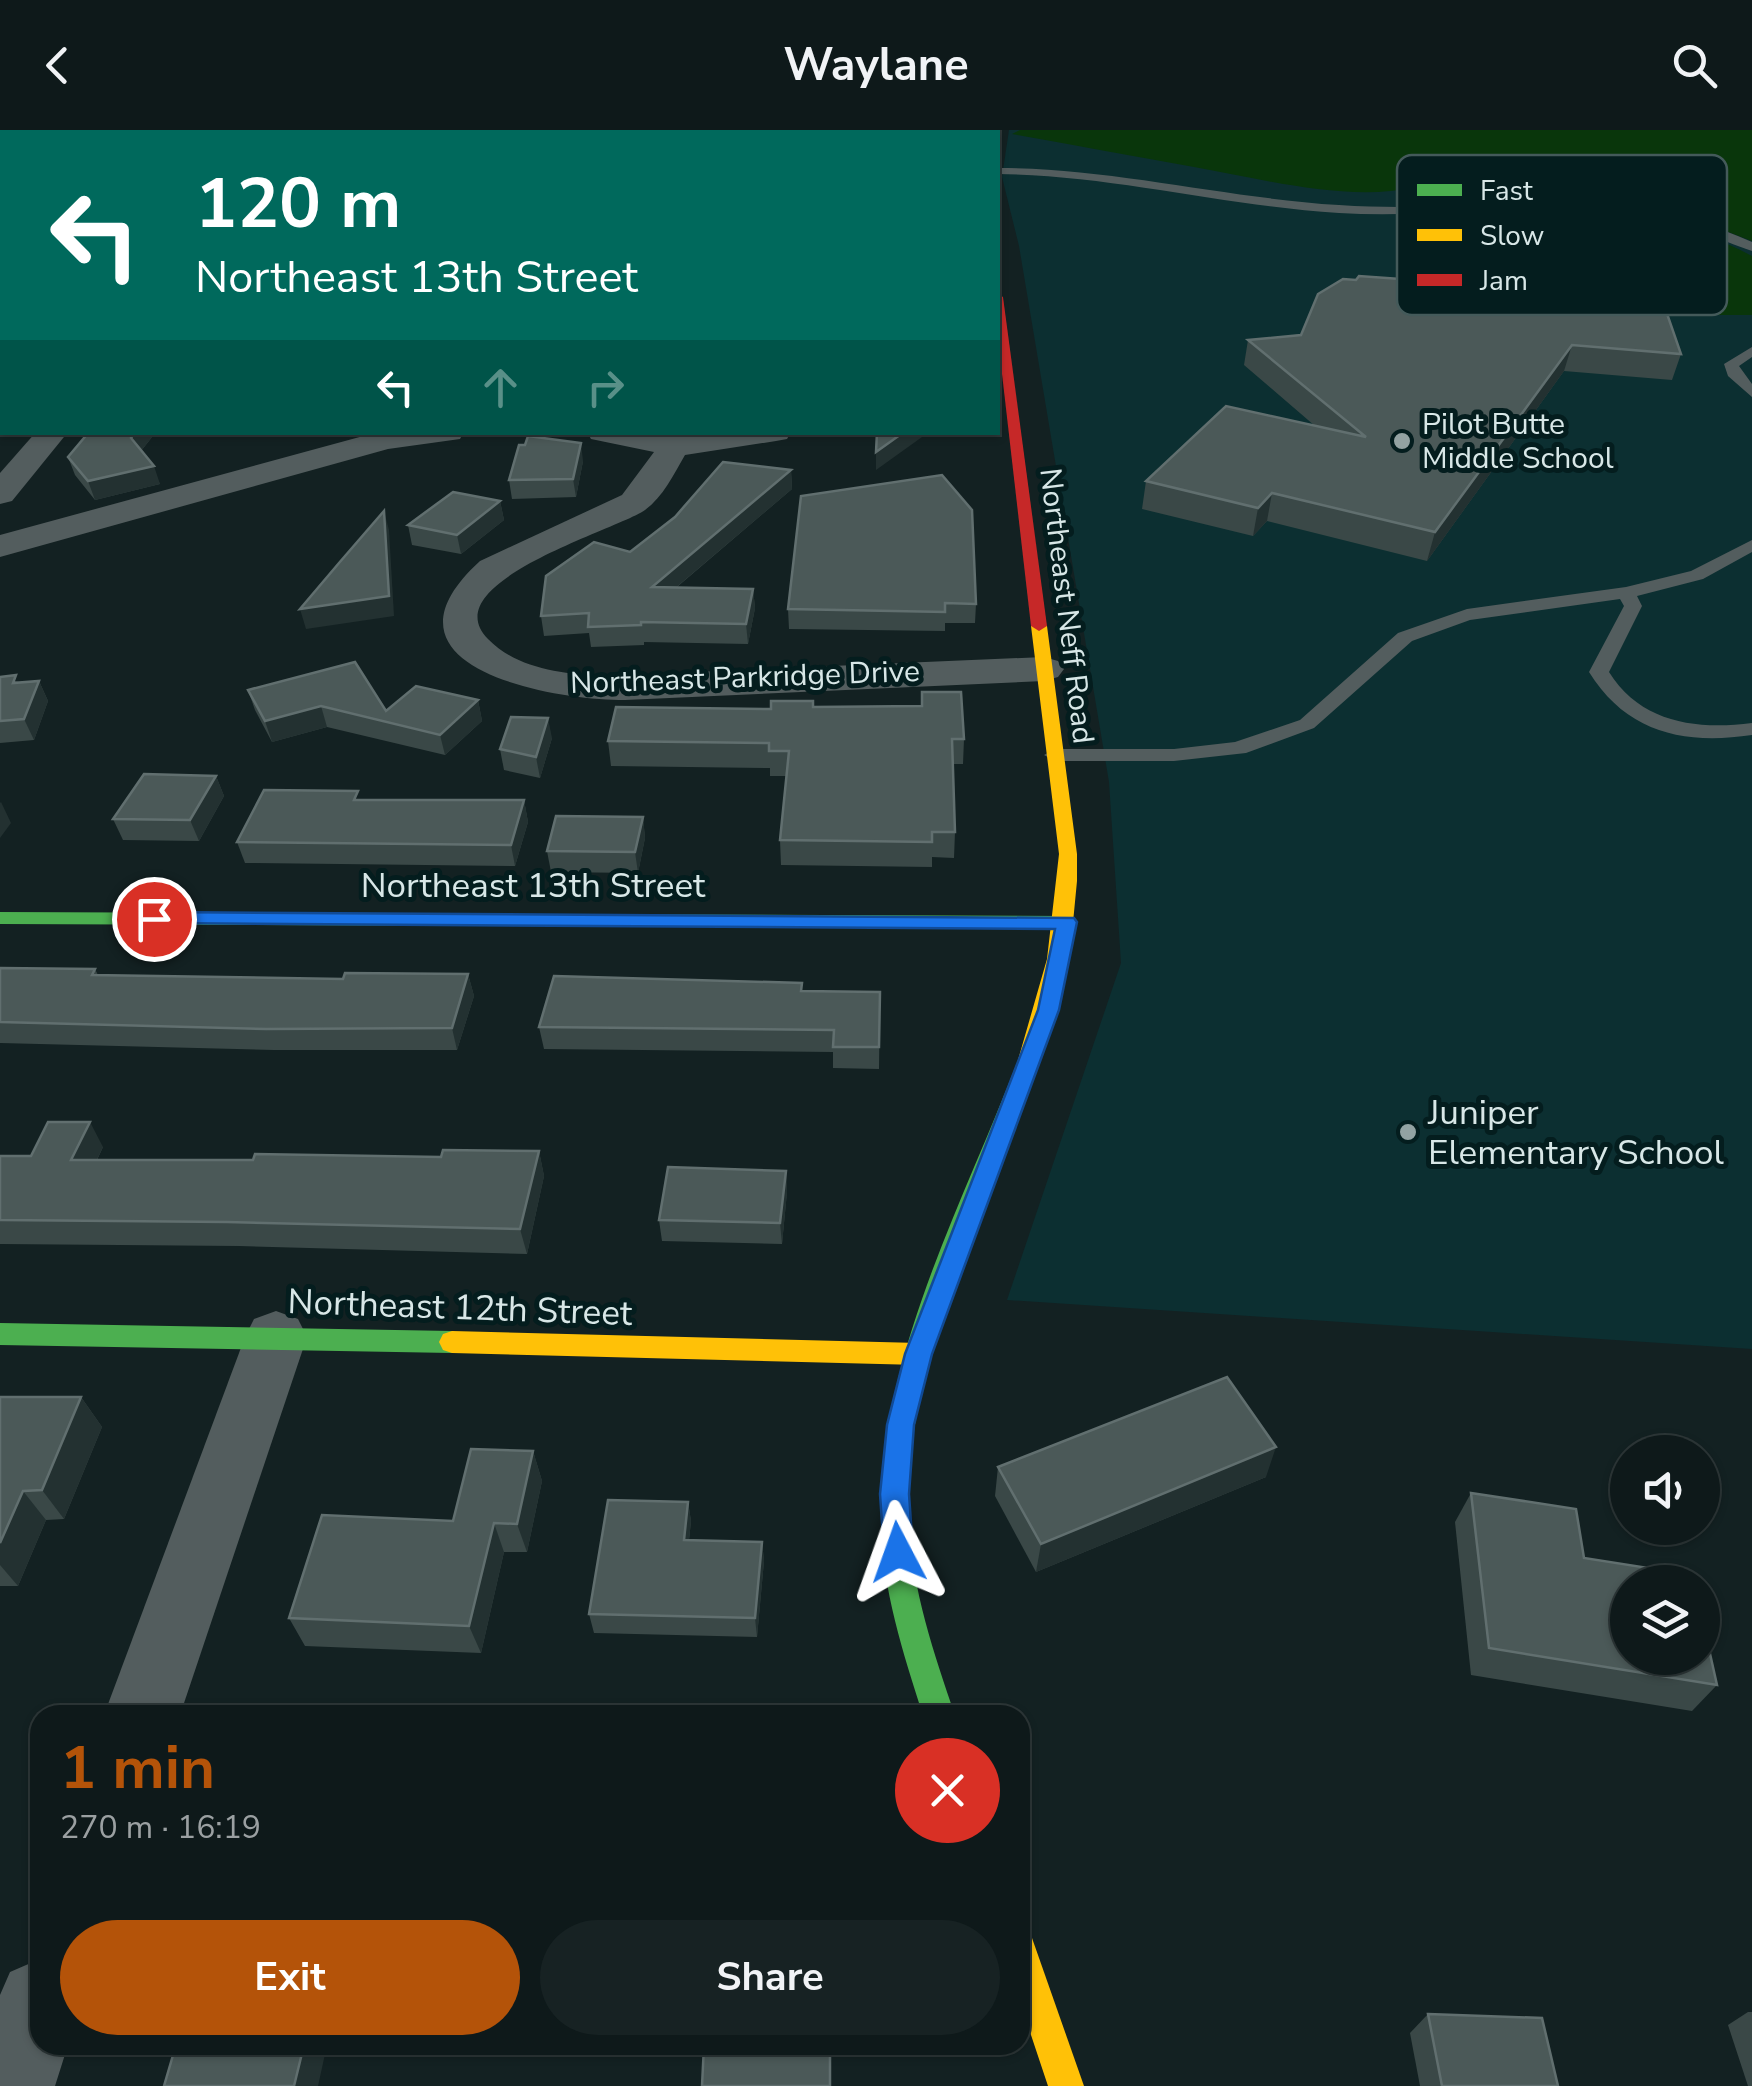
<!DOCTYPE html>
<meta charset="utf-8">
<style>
:root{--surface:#0e191a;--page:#172223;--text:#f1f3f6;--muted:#9ba0a2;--line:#2e3839;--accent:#b45309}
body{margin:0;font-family:"Nunito Sans",sans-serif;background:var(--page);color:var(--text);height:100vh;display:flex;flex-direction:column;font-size:38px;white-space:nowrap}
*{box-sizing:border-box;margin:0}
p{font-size:32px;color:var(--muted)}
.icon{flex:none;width:55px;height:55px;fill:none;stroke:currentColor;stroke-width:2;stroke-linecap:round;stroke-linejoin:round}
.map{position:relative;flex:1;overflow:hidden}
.details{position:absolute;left:30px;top:1575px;width:1000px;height:350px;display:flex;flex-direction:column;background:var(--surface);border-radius:30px;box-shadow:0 2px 8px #0004,0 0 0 2px var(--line)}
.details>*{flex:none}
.banner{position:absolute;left:0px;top:0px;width:1000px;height:305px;box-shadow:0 2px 8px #0004,0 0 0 2px var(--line);background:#00695c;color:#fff;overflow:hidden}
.fabs{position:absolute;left:1610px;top:1305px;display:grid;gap:20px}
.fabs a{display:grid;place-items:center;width:110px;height:110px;border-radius:50%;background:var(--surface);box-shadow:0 2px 8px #0004,0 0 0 2px var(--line);font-size:50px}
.pin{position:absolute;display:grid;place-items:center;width:85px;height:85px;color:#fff;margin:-42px;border:5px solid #fff;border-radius:50%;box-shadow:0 2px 10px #0007}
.me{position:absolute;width:110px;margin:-55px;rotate:356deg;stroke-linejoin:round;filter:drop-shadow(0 0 8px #0008)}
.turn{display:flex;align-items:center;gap:35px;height:210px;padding:0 30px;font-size:45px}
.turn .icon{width:130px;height:130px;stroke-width:2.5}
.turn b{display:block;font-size:70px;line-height:85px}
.lanes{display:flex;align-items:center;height:95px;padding:0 30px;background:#0003;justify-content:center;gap:50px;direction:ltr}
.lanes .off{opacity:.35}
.round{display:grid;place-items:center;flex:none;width:105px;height:105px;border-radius:52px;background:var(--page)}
.head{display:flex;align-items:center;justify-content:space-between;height:170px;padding:0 30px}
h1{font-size:60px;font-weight:700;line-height:75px;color:var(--accent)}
.cta{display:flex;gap:20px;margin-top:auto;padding:20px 30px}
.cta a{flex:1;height:115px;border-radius:60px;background:var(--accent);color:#fff;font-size:40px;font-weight:700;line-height:115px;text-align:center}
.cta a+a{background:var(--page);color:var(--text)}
header{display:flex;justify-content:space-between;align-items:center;height:130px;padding:0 30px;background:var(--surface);font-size:45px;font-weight:700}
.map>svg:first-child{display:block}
.built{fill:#0c2f31}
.green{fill:#09360b}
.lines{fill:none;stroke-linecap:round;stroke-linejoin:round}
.lane{fill:#535d5e;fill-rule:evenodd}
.street{fill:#535d5e;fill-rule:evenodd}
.fast{fill:#4caf50;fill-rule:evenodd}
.slow{fill:#ffc107;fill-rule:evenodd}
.jam{fill:#c62828;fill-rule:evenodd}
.wall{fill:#3a4847}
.shaded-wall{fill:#233131}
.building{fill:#4b5958;stroke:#616f6f;stroke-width:2.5}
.route{fill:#1a73e8;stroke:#114b97;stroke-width:2.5}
.poi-dot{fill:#93a2a2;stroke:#041d1e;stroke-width:4}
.labels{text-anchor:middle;stroke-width:10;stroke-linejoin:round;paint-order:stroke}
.far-poi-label{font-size:30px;fill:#d8e7e7;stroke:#041d1e;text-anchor:start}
.far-street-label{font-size:30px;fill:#d8e7e7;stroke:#041d1e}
.street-label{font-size:35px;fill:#d8e7e7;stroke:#041d1e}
.poi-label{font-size:35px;fill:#d8e7e7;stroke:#041d1e;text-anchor:start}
.key{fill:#041d1e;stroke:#445a5a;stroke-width:2.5}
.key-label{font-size:28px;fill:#d8e7e7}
</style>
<header><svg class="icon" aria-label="back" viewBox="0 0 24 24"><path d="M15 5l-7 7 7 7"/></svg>Waylane<svg class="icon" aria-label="search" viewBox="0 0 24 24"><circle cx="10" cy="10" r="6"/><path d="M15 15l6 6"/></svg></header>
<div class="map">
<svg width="1752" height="1956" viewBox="0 0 1752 1956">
<rect width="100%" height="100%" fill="#132122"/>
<!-- built -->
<polygon class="built" points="1009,0 1410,0 1452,17 1468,33 1485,35 1615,76 1692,88 1752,111 1752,1219 1007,1170 1121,833 1109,652 1019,116 1002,47"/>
<!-- green -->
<g class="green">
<path d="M 1020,0 L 1752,0 L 1752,111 L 1692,88 L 1615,76 L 1485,35 L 1468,33 L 1461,26 L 1459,42 C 1381,83 1276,51 1194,37 C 1134,26 1073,15 1012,4 Z"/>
<path d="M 1554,83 C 1631,83 1683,90 1752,126 L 1752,185 L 1644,185 L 1629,180 L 1548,89 Z"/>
</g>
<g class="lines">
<!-- lane -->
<g class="lane">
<path d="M 998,38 C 1112,38 1225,68 1339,75 C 1487,85 1609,49 1752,112 L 1752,121 C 1718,110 1688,92 1651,86 C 1548,69 1443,89 1339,83 C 1225,76 1112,45 998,44 Z"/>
<polygon points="1752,217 1752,227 1739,236 1752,254 1752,267 1728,246 1724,234"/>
<path d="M 1752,410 L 1752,422 L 1703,449 L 1637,466 L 1642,476 L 1609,542 C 1641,593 1696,600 1752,593 L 1752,605 C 1684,615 1627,603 1589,542 L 1624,476 L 1620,469 L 1470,490 L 1412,511 L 1314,598 L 1246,623 L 1174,631 L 1055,631 L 1044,625 L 1055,619 L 1174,619 L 1235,612 L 1300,590 L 1398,503 L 1467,479 L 1626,457 L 1691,441 Z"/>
</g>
<!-- street -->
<g class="street">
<polygon points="36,302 68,302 12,371 0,374 0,343"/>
<polygon points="464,302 460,309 388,319 0,427 0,405 378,302"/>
<path d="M 587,302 L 650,302 L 674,307 L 708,302 L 791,302 L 787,309 L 776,311 L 685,325 C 674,344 663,367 645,380 C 617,400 432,452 488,509 C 517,539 563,544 602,546 L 1044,527 L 1058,531 L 1064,539 L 1058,547 L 1044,551 L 625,570 C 548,570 365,536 480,431 L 622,365 L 654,322 L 591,309 Z"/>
<polygon points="276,1181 298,1189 307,1207 180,1585 104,1585 245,1207 254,1189"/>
<polygon points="40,1829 40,1915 68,1915 55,1956 0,1956 0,1865 10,1842"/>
</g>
<!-- fast -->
<g class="fast">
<polygon points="0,782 1067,786 1077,792 1067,798 0,794"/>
<path d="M 1029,922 L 1040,930 C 985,1079 902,1230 909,1394 C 912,1459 934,1524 955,1585 L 923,1585 C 903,1523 882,1458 881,1393 C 877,1229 961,1079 1018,930 Z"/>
<polygon points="0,1193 452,1201 461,1204 465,1212 461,1220 452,1223 0,1215"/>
</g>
<!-- slow -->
<g class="slow">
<polygon points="1039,491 1047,496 1077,724 1077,751 1072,803 1056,880 1040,930 1029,938 1018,930 1047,829 1059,724 1031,496"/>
<polygon points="452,1201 919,1213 928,1216 932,1224 928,1232 919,1235 452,1223 443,1220 439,1212 443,1204"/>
<polygon points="1020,1803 1032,1808 1084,1956 1048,1956 1020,1872"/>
</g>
<!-- jam -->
<g class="jam">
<polygon points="933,0 942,0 943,2 935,2"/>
<polygon points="998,164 1003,167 1047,496 1039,501 1031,496 998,209"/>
</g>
</g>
<!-- wall -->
<g class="wall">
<polygon points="0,0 299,0 297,2 2,2 2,107 0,107"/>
<polygon points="1401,92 1486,104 1612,171 1681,224 1672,250 1564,241 1427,431 1267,391 1253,406 1142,379 1146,351 1315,296 1244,235 1248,210 1301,205 1420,150 1396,115"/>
<polygon points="89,302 156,302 141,321 160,354 95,370 75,345 68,327"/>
<polygon points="583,331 576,367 512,369 509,350"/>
<polygon points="791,340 792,359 677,457 753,459 755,478 748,514 644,512 644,515 591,517 589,503 544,506 541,486 630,422"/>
<polygon points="801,366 976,474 975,493 945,493 945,501 789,499 788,479"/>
<polygon points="500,371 504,390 461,424 412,415 408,395"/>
<polygon points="0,547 19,552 39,551 48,571 34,610 0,613"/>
<polygon points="248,560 386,581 478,570 482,591 445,625 327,597 272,612 255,580"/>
<polygon points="922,562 964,609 963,634 953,634 955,702 954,728 932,727 932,737 781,735 780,710 786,646 770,646 770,638 611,636 608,611 771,579 921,576"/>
<polygon points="552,608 540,648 504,640 500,619"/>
<polygon points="216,646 224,666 199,711 123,710 113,689"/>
<polygon points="361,670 524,670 528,692 515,736 245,733 237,712"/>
<polygon points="643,687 645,708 638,743 551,742 547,721"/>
<polygon points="0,838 95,839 98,845 343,849 468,844 474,866 457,920 274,920 0,913"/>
<polygon points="802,853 802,861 880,862 879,939 833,938 833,922 544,919 539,897"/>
<polygon points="103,1017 97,1030 253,1030 441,1027 539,1021 544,1046 527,1124 239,1116 0,1114 0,1026 31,1026"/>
<polygon points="786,1041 787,1062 782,1114 662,1111 659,1090"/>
<polygon points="0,1267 81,1267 102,1297 64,1389 46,1390 18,1456 0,1456"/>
<polygon points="533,1321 542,1351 527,1422 504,1422 481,1523 305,1516 289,1488 453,1391"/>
<polygon points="998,1337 1266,1347 1036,1442 995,1366"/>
<polygon points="1471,1363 1584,1428 1717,1555 1692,1581 1471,1545 1455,1392"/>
<polygon points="688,1372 691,1391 689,1410 762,1412 764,1431 757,1507 594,1503 589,1484"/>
<polygon points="1748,1882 1752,1882 1752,1956 1748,1956 1728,1895"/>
<polygon points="1428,1884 1558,1956 1420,1956 1410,1903"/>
</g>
<!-- shaded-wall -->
<g class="shaded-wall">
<polygon points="281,0 299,0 297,2 278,2"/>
<polygon points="1572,215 1564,241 1427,431 1435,402"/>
<polygon points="135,302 156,302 137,326 131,308"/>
<polygon points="904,302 929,302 876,340 876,322"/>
<polygon points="581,313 583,331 576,367 573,349"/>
<polygon points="154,336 160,354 95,370 88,351"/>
<polygon points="791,340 792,359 654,476 652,457"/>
<polygon points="1272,363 1267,391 1253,406 1258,378"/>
<polygon points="500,371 504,390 461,424 457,405"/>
<polygon points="384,381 389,400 394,486 306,499 300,479"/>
<polygon points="753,459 755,478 748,514 746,494"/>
<polygon points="39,551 48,571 34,610 24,589"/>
<polygon points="478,570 482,591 445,625 440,605"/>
<polygon points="321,576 327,597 272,612 265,591"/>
<polygon points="548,588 552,608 540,648 536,627"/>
<polygon points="216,646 224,666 199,711 190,690"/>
<polygon points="524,670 528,692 515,736 511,715"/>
<polygon points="1,672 11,693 0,708 0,673"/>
<polygon points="643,687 645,708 638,743 635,722"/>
<polygon points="468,844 474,866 457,920 452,898"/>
<polygon points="90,992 103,1017 85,1054 71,1030"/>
<polygon points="539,1021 544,1046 527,1124 520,1099"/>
<polygon points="786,1041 787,1062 782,1114 780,1093"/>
<polygon points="81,1267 102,1297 64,1389 42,1360"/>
<polygon points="1276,1317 1266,1347 1036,1442 1041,1414"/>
<polygon points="533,1321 542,1351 527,1422 517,1394"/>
<polygon points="23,1361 46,1390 18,1456 0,1435 0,1413"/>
<polygon points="688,1372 691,1391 687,1429 684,1410"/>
<polygon points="494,1393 504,1422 481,1523 469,1496"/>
<polygon points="762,1412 764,1431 757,1507 755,1488"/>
<polygon points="304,1915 327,1915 318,1956 294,1956"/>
<rect x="830" y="1915" width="1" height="41"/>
</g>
<!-- building -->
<g class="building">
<polygon points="0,0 281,0 278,2 2,2 2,92 0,92"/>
<polygon points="353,0 583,0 583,2 351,2"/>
<polygon points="678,0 900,0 900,2 660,2"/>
<polygon points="1401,92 1477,93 1486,104 1550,104 1612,171 1664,175 1681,224 1572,215 1435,402 1272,363 1258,378 1146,351 1226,276 1366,307 1248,210 1301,205 1318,164 1343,149 1356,150 1359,146 1443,152"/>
<polygon points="89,302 135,302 131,308 154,336 88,351 68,327"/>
<polygon points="877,302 904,302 876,322"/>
<polygon points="528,306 581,313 573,349 509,350 519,315 525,315"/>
<polygon points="723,332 791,340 652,457 753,459 746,494 641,492 641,495 588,497 589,483 541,486 546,446 594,412 630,422 675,387"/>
<polygon points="942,345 972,380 976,474 945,473 945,482 788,479 801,366"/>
<polygon points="453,362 500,371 457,405 408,395"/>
<polygon points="384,381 389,466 300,479 339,433"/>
<polygon points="355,532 386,581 416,556 478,570 440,605 321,576 265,591 248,560"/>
<polygon points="16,545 13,553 39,551 24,589 0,591 0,547"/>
<polygon points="922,562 961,562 964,609 952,609 955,702 932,702 932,712 780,710 789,621 769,621 769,613 608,611 616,577 771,579 771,571 813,571 813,577 922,576"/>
<polygon points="511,587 548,588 536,627 500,619"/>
<polygon points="144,644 216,646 190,690 113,689"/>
<polygon points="264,660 358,661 354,670 524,670 511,715 237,712"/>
<polygon points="556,686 643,687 635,722 547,721"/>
<polygon points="0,838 95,839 92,845 343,849 345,843 468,844 452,898 266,899 0,892"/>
<polygon points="554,846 802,853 801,861 880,862 879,917 833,917 834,900 539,897"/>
<polygon points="48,992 90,992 71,1030 253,1030 255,1024 441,1027 443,1020 539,1021 520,1099 227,1092 0,1090 0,1026 31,1026"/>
<polygon points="668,1037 786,1041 780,1093 659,1090"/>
<polygon points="1227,1247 1276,1317 1041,1414 998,1337"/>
<polygon points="0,1267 81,1267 42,1360 23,1361 0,1413"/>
<polygon points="471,1319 533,1321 517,1394 494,1393 469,1496 289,1488 322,1385 453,1391"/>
<polygon points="1471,1363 1576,1379 1584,1428 1693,1445 1695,1452 1628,1452 1628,1528 1702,1528 1702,1488 1717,1555 1489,1518"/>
<polygon points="608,1370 688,1372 684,1410 762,1412 755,1488 589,1484"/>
<polygon points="1428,1884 1542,1888 1558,1956 1442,1956"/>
<polygon points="176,1915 304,1915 294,1956 164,1956"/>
<polygon points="704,1915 830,1915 830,1956 702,1956"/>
</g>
<!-- route -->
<polygon class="route" points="154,782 1074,788 1077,792 1059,880 932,1224 914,1295 909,1364 913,1422 909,1432 898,1435 888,1432 884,1422 880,1364 887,1295 905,1224 1038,880 1055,799 147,793 147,784"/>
<!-- markers -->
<g class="poi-dot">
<circle cx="1402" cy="311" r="10"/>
<circle cx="1408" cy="1002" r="10"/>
</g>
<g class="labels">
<!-- far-poi labels -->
<g class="far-poi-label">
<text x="1422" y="304">Pilot Butte<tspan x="1422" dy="34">Middle School</tspan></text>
</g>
<!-- far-street labels -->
<g class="far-street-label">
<text transform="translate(1067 476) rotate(83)" y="10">Northeast Neff Road</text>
<text transform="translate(745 547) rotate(-2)" y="10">Northeast Parkridge Drive</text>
</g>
<!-- street labels -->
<g class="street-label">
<text x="533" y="767">Northeast 13th Street</text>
<text transform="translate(460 1177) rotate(2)" y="12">Northeast 12th Street</text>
</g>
<!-- poi labels -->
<g class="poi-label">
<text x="1428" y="994">Juniper<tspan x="1428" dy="40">Elementary School</tspan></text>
</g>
</g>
<!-- legend -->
<rect x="1397" y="25" width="330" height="160" rx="15" class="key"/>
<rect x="1417" y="54" width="45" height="12" fill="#4caf50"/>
<rect x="1417" y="99" width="45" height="12" fill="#ffc107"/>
<rect x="1417" y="144" width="45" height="12" fill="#c62828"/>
<g class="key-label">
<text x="1480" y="70">Fast</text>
<text x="1480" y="115">Slow</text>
<text x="1480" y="160">Jam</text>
</g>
</svg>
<div class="fabs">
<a><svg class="icon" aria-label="sound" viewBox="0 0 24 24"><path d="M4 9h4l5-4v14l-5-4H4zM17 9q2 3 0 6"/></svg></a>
<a><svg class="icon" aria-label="layers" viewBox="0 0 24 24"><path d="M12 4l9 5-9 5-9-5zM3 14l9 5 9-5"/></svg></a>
</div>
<div class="pin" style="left:154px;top:789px;background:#d93025"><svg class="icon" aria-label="arrive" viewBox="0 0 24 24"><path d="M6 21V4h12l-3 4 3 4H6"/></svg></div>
<svg class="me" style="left:898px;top:1422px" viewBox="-20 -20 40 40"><path d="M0-17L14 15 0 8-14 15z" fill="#1a73e8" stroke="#fff" stroke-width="4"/></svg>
<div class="banner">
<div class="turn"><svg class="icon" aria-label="left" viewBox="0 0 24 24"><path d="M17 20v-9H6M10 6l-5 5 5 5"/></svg><div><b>120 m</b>Northeast 13th Street</div></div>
<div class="lanes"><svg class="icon" aria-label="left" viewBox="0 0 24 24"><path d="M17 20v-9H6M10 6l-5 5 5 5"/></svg><svg class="icon off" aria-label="ahead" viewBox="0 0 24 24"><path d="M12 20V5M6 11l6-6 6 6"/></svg><svg class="icon off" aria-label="right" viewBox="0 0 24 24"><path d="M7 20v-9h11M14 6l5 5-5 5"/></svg></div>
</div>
<section class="details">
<div class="head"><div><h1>1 min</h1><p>270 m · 16:19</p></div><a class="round" style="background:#d93025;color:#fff"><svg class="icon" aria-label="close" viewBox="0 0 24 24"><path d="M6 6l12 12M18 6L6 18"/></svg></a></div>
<div class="cta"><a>Exit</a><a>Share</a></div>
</section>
</div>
